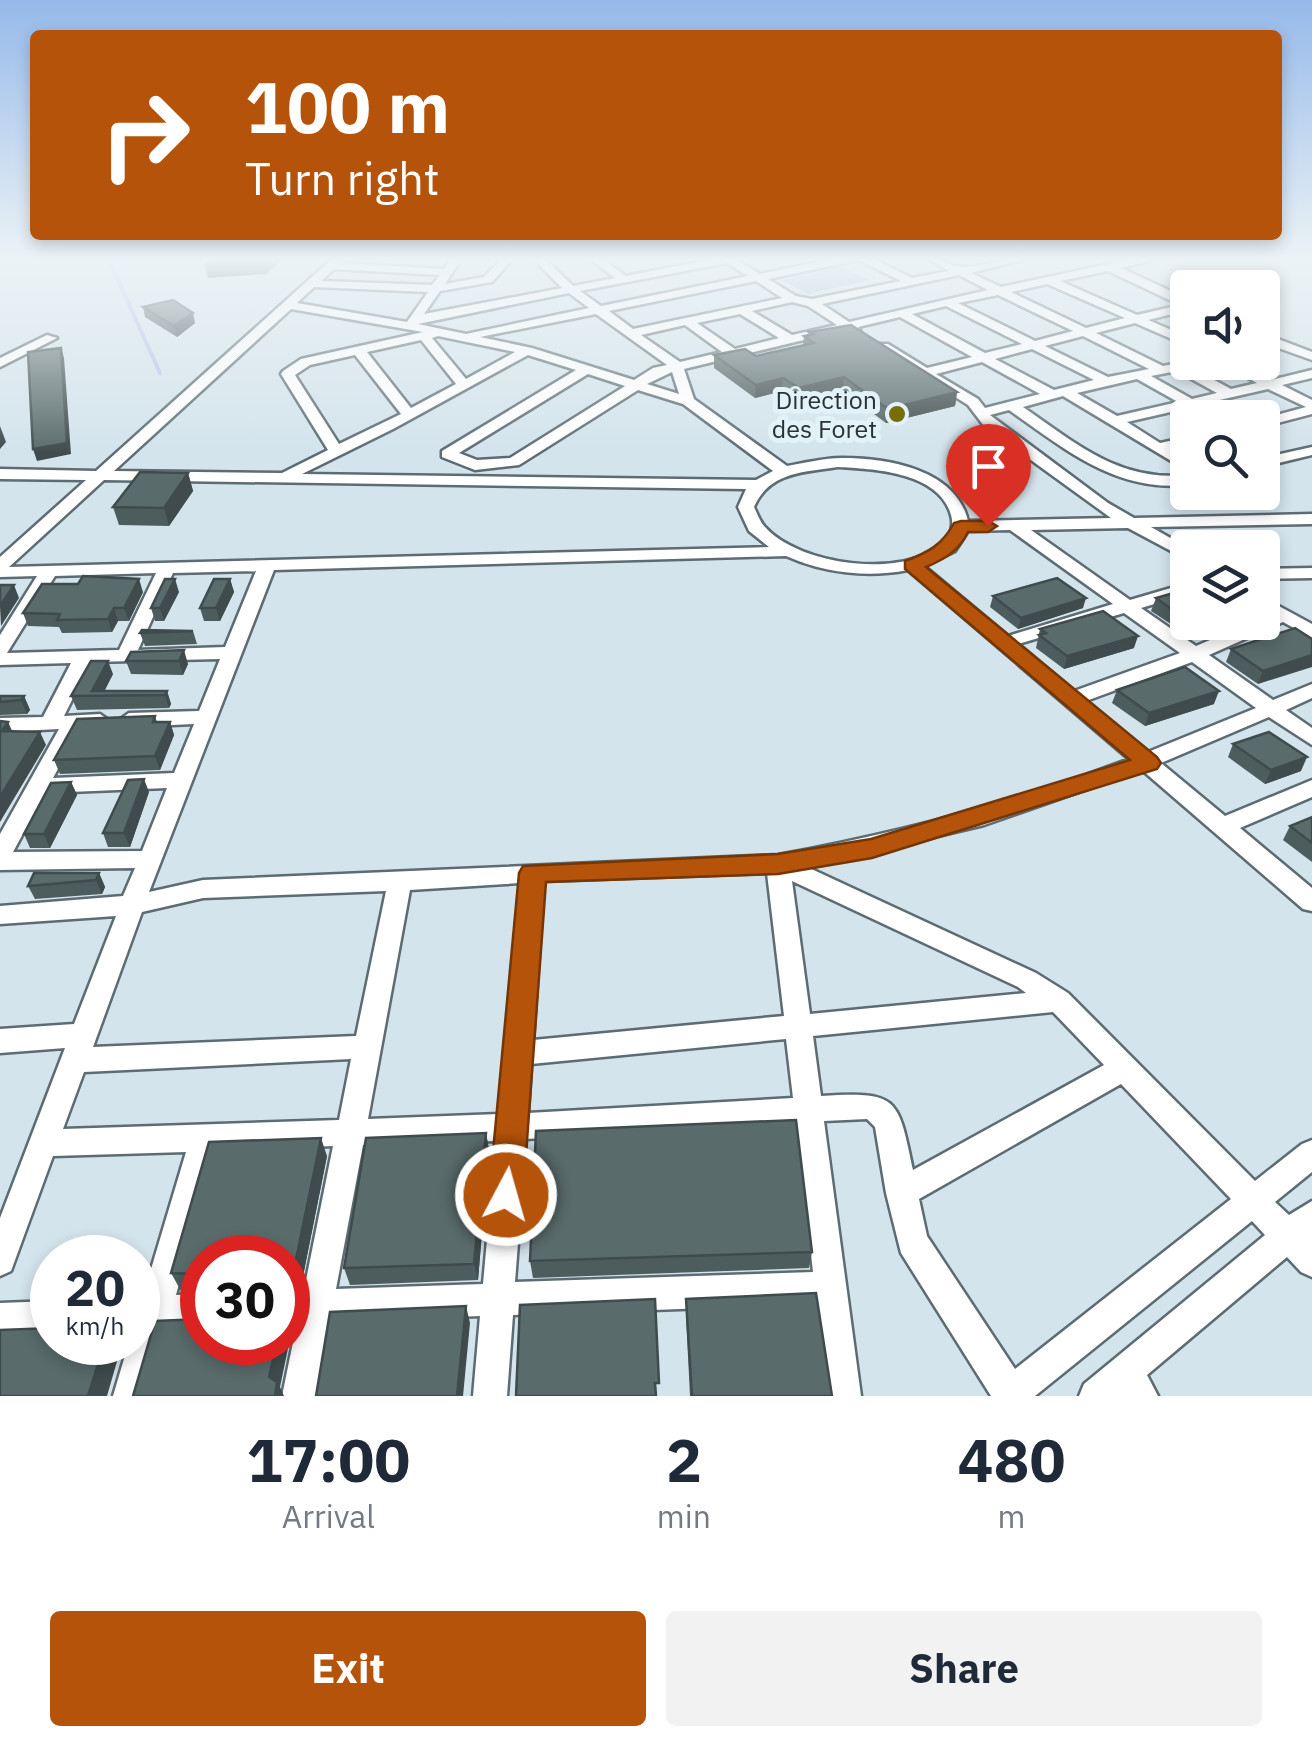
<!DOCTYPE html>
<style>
:root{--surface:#fff;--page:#f2f2f3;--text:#1f2937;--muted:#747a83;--accent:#b45309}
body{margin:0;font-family:"IBM Plex Sans",sans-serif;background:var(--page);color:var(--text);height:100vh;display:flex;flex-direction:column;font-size:38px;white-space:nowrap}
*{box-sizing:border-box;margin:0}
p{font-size:32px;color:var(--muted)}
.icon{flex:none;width:55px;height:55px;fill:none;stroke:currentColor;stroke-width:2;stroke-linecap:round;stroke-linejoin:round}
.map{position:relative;height:1396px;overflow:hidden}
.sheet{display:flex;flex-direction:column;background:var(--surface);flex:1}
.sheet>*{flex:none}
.hud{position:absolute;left:30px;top:30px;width:1252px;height:210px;border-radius:10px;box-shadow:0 5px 15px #0003;background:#b45309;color:#fff;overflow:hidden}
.buttons{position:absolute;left:1170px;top:270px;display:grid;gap:20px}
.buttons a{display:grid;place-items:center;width:110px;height:110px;border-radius:10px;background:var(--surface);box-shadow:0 5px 15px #0003;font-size:50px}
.speed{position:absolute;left:30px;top:1235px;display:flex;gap:20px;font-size:50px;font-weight:700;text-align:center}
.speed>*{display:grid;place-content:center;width:130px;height:130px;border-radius:50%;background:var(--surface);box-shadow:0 5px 15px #0003;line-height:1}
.speed small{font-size:25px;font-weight:400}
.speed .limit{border:15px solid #d22;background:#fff;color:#111}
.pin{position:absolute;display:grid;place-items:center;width:85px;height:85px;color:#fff;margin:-102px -42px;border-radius:50% 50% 50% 0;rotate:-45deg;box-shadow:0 0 10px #0007}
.pin .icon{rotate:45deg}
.me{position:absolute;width:110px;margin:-55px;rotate:6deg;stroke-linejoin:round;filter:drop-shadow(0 0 8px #0008)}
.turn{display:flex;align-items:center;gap:35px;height:210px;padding:0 50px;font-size:45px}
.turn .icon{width:130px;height:130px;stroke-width:2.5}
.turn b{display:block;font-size:70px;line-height:85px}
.eta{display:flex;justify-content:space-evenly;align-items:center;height:170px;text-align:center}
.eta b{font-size:60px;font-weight:700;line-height:70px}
.action{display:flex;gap:20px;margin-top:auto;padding:20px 50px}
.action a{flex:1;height:115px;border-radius:10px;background:var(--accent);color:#fff;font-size:40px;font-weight:700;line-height:115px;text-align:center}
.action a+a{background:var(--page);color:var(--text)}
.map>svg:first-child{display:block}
.green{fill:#a1c2d0}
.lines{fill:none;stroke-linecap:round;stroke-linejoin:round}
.stream{stroke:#b8c1ed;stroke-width:4}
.minor-casing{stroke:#5d6c72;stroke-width:5}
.minor{fill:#fff;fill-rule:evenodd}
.wall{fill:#4d5c5d}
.shaded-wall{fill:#3f4b4c}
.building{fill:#5a6b6c;stroke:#3f4b4c;stroke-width:2.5}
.route{fill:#b45309;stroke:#753606;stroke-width:2.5}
.poi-dot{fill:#776d09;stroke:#e1f2f9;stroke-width:4}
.labels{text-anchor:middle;stroke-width:10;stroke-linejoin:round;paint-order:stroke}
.far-poi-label{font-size:25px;fill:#2b3234;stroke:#e1f2f9;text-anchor:end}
</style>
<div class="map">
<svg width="1312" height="1396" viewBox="0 0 1312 1396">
<rect width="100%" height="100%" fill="#d4e4ec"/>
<!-- green -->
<polygon class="green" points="842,267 869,280 808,294 782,280"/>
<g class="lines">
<!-- stream -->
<polyline class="stream" points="108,258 160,373"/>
<!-- minor casing -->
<g class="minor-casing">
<g id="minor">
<path d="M 333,258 L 345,258 L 341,263 L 444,269 L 451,258 L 462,258 L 445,284 L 484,277 L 503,258 L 514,258 L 492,282 L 440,291 L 424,314 L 562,288 L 532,258 L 544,258 L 573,286 L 615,278 L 589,258 L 601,258 L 626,276 L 718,258 L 741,258 L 738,261 L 760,274 L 838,258 L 872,258 L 912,278 L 949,271 L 927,258 C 941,258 953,268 965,267 C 987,266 1007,258 1029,258 L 971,273 L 1001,287 L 1137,258 L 1159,258 L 1121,268 L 1188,299 L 1188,310 L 1148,320 L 1188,337 L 1188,346 L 1135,323 L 1096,333 L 1163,366 L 1188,361 L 1208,362 L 1192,368 L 1231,389 L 1257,383 L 1219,362 L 1236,362 L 1271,380 L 1312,370 L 1312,378 L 1282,385 L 1312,400 L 1312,414 L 1262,427 L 1262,419 L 1306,407 L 1268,389 L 1202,404 L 1223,418 L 1205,418 L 1188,408 L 1127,422 L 1160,443 L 1188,437 L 1188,446 L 1170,449 L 1188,460 L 1188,471 L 1063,396 L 1023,407 C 1076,443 1118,482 1188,475 L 1188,485 C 1115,492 1065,449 1009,410 L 990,415 L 1108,503 L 1134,518 L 1312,514 L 1312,524 L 1151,527 L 1188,548 L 1188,560 L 1128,528 L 1031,530 L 1130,600 L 1188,583 L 1188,594 L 1141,608 L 1196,646 L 1252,622 L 1262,622 L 1262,618 L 1270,615 L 1262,610 L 1262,597 L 1312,624 L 1312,638 L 1283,622 L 1209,655 L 1273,700 L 1312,684 L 1312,698 L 1286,710 L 1312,728 L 1312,745 L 1269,717 L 1161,763 L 1225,816 L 1312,780 L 1312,797 L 1240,828 L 1312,888 L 1312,911 L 1303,909 L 1142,770 L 984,825 L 807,867 L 1036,973 L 1068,993 L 1255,1181 L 1302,1144 L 1312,1140 L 1312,1172 L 1275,1202 L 1289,1215 L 1312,1201 L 1312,1277 L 1301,1272 L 1287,1257 L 1147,1375 L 1158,1396 L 1079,1396 L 1084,1384 L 1265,1235 L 1252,1221 L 1035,1396 L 991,1396 L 901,1253 L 886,1193 L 875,1127 L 867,1119 L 824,1121 L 861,1396 L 827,1396 L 816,1304 L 513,1315 L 507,1396 L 473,1396 L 480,1316 L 330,1322 L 316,1396 L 282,1396 L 297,1323 L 288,1323 L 288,1291 L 304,1290 L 333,1146 L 216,1151 L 176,1295 L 202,1294 L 202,1326 L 166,1328 L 147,1396 L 113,1396 L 129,1342 L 138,1342 L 138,1297 L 143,1296 L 186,1152 L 53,1156 L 11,1271 L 0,1276 L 0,1218 L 65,1048 L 0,1053 L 0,1029 L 74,1024 L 116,916 L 0,924 L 0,906 L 123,896 L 135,868 L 0,870 L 0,834 L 59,729 L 0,732 L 0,718 L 43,717 L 71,663 L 0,665 L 0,635 L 37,576 L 0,577 L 0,557 L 86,480 L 0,479 L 0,469 L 96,471 ZM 859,260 L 901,281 L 812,299 L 796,296 L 768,279 ZM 727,263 L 748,276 L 601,306 L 580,291 ZM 334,269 L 440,275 L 432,285 L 321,281 ZM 1108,271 L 1180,305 L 1137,315 L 1060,281 ZM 959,275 L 988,290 L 849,322 L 822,304 ZM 756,281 L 782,298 L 633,329 L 609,311 ZM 1047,284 L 1125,318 L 1086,328 L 1011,292 ZM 314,287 L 428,292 L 407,322 L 297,303 ZM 569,293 L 589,308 L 466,334 L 418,324 ZM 998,295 L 1073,331 L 1035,341 L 958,303 ZM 792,302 L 808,306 L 837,325 L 792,335 L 752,311 ZM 946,306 L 1022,344 L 985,353 L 912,314 ZM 291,309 L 423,332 L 301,359 L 283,371 L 281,374 L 328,450 L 282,473 L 114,471 ZM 596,314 L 667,365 L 653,368 L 634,380 L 532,348 L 480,337 ZM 740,314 L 779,338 L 735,349 L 697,323 ZM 900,317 L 972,357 L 927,368 L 888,344 L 880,344 L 880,350 L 968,405 L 984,426 L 1111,518 L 968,521 C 956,469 887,458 842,458 C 824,458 804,463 787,466 L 694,399 L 684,369 L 845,330 L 854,334 L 860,330 L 858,327 ZM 685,325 L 722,352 L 680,362 L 641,335 ZM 438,336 L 515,352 L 466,379 L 432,338 ZM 1083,336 L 1149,369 L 1108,377 L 1045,346 ZM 421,340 L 456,384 L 411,408 L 367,352 ZM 1032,349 L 1094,380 L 1054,390 L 995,359 ZM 355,355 L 401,414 L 339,444 L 295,375 L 310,365 ZM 528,355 L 576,370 L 442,451 L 442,457 L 475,470 L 519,465 L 638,390 L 683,404 L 773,471 L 756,480 L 302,474 L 393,429 ZM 982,362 L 1040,394 L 985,408 L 978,399 L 936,374 ZM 1177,371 L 1217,393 L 1192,399 L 1151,376 ZM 672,372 L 679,394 L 647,384 ZM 588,374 L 625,386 L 510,458 L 477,460 L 459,453 ZM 1137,379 L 1178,402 L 1117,416 L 1077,393 ZM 838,467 C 874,469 939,472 951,515 C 954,525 951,536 943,543 C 904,580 799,565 765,527 C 760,522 757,513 754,507 C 769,472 804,472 838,467 ZM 104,480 L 746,489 L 738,507 L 749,531 L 769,547 L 9,567 ZM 1010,530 L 1113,604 L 1008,636 L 924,566 L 955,551 L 968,531 ZM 786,556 C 824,573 867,578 908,570 L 1129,759 C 1015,803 898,833 778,855 L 203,880 L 149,892 L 274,570 ZM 256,571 L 225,647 L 138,650 L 173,573 ZM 156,573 L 119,650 L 7,653 L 55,576 ZM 1124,613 L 1180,653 L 1074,691 L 1018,644 ZM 220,659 L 199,711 L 129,713 L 119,720 L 129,727 L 194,724 L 174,773 L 53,778 L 80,728 L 100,728 L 110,721 L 100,714 L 64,716 L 91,662 ZM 1192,662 L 1256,708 L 1148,752 L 1086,701 ZM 167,788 L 142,851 L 13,852 L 45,793 ZM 767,873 L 784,1016 L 533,1040 L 544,881 ZM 792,881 L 1018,987 L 1026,993 L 810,1014 ZM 520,883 L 499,1114 L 368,1119 L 410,890 ZM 386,891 L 356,1036 L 93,1047 L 142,912 L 203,898 ZM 1053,1012 L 1104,1065 L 913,1170 C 898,1097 898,1091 821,1096 L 813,1036 ZM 786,1039 L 793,1098 L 528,1113 L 531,1064 ZM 351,1059 L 339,1120 L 63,1129 L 84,1072 ZM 1121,1084 L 1231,1199 L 1015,1369 L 927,1236 L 919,1199 ZM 796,1123 L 813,1272 L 515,1282 L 526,1139 ZM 496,1141 L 483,1284 L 336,1289 L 363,1145 Z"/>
<polygon points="1262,333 1312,352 1312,360 1262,342"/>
<polygon points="47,335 57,338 0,367 0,358"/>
<polygon points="1312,447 1312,455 1262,467 1262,458"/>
<polygon points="1312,568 1312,578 1262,579 1262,569"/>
<polygon points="52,1301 52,1333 0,1335 0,1303"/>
</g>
</g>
<!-- minor -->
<use href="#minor" class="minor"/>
</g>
<!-- wall -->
<g class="wall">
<polygon points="143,307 195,323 177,337 145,317"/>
<polygon points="809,332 957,392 955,406 886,423 843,391 798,402 782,391 755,398 714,368 714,355 756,356 803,346 804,336 808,335"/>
<polygon points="188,473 193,491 169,526 119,525 113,507"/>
<polygon points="230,579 234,592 220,621 204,621 200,608"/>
<polygon points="1188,589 1188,622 1180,630 1151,611 1156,598"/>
<polygon points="143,592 129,621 118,621 112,632 62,633 59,627 28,626 23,613"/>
<polygon points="179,592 164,621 155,621 151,608"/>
<polygon points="993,596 1083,608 1018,629 990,607"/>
<polygon points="1040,629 1134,648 1064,669 1036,648"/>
<polygon points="193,631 197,644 145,646 140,633"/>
<polygon points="1312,639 1258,684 1226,662 1231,649"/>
<polygon points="131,652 188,664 183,675 131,674 126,661"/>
<polygon points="113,674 104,691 167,691 171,704 169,708 77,710 71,696"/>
<polygon points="1117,690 1214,704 1145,726 1112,703"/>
<polygon points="0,696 24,696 30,710 27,714 0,715"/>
<polygon points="155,716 157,722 170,722 174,735 160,770 60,774 54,760"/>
<polygon points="1233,744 1301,771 1265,784 1228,757"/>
<polygon points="71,782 77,795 50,848 30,848 24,834"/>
<polygon points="149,792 130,847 108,847 103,833"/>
<polygon points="1312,817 1312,862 1283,840 1290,826"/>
<polygon points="99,873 105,887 102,894 35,899 28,886"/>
<polygon points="486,1133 489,1150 478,1280 350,1285 344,1268"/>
<polygon points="327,1156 301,1286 288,1288 288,1258 202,1258 202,1297 200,1291 181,1291 171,1273"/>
<polygon points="812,1252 809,1268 533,1278 530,1261"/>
<polygon points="686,1299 832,1396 690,1396 686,1316"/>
</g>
<!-- shaded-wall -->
<g class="shaded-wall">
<polygon points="267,258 284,258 266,274 208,278 205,265"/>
<polygon points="193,313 195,323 177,337 174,326"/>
<polygon points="61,348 64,358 71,454 37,461 33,449"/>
<polygon points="844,377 843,391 798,402 799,388"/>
<polygon points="783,378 782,391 755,398 756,385"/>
<polygon points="957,392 955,406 886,423 888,409"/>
<polygon points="0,426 6,442 0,449"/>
<polygon points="188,473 193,491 169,526 164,508"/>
<polygon points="139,579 143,592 129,621 124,608"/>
<polygon points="175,579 179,592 164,621 160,608"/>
<polygon points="230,579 234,592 220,621 216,608"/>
<polygon points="14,585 19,598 1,626 0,606"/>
<polygon points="1086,598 1083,608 1018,629 1021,618"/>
<polygon points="114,608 118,621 112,632 108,619"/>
<polygon points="1188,617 1188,622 1207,622 1180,630 1184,618"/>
<polygon points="1138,636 1134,648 1064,669 1067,656"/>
<polygon points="184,650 188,664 183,675 179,661"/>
<polygon points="1312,655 1312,667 1258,684 1263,671"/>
<polygon points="108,661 113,674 102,696 92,691"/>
<polygon points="167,691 171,704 169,708 165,695"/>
<polygon points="1219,691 1214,704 1145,726 1149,713"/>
<polygon points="24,696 30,710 27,714 21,700"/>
<polygon points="8,722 14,735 2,731"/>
<polygon points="170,722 174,735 160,770 155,756"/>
<polygon points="40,732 46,745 0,822 0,797"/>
<polygon points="1307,757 1301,771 1265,784 1271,770"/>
<polygon points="144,779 149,792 130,847 124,833"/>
<polygon points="71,782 77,795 50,848 44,834"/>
<polygon points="99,873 105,887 102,894 96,880"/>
<polygon points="486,1133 489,1150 478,1280 474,1264"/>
<polygon points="321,1138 327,1156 301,1286 294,1269"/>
<polygon points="466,1306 470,1323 463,1396 457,1396"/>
<polygon points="288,1327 291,1334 280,1387 284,1396 275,1396 269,1377 277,1342 288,1342"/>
<polygon points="105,1342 122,1344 107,1396 88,1396"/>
</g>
<!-- building -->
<g class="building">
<polygon points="216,258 267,258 264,261 205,265"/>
<polygon points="173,300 193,313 174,326 143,307"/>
<polygon points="851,325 957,392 888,409 844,377 799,388 783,378 756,385 714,355 745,349 756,356 814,343 804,336 813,334 809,332"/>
<polygon points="61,348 67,443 33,449 28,352"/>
<polygon points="140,472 188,473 164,508 113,507"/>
<polygon points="83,576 139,579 124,608 114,608 108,619 57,620 60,614 23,613 42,584 78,584"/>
<polygon points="1057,578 1086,598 1021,618 993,596"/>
<polygon points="165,579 175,579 160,608 151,608"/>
<polygon points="214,579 230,579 216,608 200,608"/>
<polygon points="0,585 14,585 0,606"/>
<polygon points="1188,589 1188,617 1184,618 1156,598"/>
<polygon points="1103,611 1138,636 1067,656 1039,635 1046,633 1040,629"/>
<polygon points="1295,628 1312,639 1312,655 1263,671 1231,649"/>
<polygon points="142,630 193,631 140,633"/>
<polygon points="184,650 179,661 126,661 131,652"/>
<polygon points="91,661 108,661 92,691 167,691 165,695 71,696"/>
<polygon points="1185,667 1219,691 1149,713 1117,690"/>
<polygon points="0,696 24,696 21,700 0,702"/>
<polygon points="155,716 153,722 170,722 155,756 54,760 77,719"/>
<polygon points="0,721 8,722 2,731 40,732 0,797"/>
<polygon points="1269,732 1307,757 1271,770 1233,744"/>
<polygon points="144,779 124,833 103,833 128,780"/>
<polygon points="71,782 44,834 24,834 51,783"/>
<polygon points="1312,817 1312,843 1290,826"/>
<polygon points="34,873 99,873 96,880 28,886"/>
<polygon points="796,1120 812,1252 530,1261 536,1131"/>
<polygon points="486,1133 474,1264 344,1268 366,1138"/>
<polygon points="321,1138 294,1269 288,1269 288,1258 202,1258 202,1285 196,1285 195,1274 171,1273 209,1142"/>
<polygon points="816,1293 832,1396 692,1396 686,1299"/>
<polygon points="655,1299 659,1383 655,1383 656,1396 516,1396 520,1305"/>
<polygon points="466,1306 457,1396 316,1396 330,1312"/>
<polygon points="202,1319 202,1342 277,1342 269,1377 277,1382 275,1396 133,1396 155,1321"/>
<polygon points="52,1328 52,1342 105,1342 88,1396 0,1396 0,1330"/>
</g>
<!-- sky -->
<linearGradient id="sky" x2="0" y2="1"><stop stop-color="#95b9ea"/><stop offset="0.57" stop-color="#ecf3f6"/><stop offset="1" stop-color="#ecf3f6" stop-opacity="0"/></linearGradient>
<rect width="1312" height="454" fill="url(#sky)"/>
<!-- route -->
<path class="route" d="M 961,521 L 988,521 L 997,526 L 988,532 L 968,532 C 959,551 945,559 926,567 L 1157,757 L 1161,763 L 1157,769 L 872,858 L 778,874 L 546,882 L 523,1195 L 518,1207 L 506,1212 L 494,1207 L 489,1195 L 519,873 L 523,866 L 778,854 L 871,839 L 1130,760 L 905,569 L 905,561 C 929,552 942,545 954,523 Z"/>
<!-- markers -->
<circle class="poi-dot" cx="897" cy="414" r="10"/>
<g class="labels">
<!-- far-poi labels -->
<g class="far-poi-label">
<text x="877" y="409">Direction<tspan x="877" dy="29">des Foret</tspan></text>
</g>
</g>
</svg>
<div class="buttons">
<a><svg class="icon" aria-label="sound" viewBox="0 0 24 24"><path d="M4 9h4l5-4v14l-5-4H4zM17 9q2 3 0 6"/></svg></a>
<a><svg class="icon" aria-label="search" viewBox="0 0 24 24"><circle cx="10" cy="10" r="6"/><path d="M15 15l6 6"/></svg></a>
<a><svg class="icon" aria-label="layers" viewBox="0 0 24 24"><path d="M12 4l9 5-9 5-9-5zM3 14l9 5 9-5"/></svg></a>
</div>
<div class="speed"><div>20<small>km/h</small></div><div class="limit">30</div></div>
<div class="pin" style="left:988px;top:526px;background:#d93025"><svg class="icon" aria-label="arrive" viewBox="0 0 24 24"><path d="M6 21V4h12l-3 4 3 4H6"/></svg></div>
<svg class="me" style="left:506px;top:1195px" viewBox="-20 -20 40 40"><circle r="17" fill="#b45309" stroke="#fff" stroke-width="3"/><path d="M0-11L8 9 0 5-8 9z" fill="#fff"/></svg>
<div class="hud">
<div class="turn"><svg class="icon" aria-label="right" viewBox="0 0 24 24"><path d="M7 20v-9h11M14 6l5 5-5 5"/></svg><div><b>100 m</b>Turn right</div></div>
</div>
</div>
<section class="sheet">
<div class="eta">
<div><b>17:00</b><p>Arrival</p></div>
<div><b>2</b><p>min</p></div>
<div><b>480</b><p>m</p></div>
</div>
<div class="action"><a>Exit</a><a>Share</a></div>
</section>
